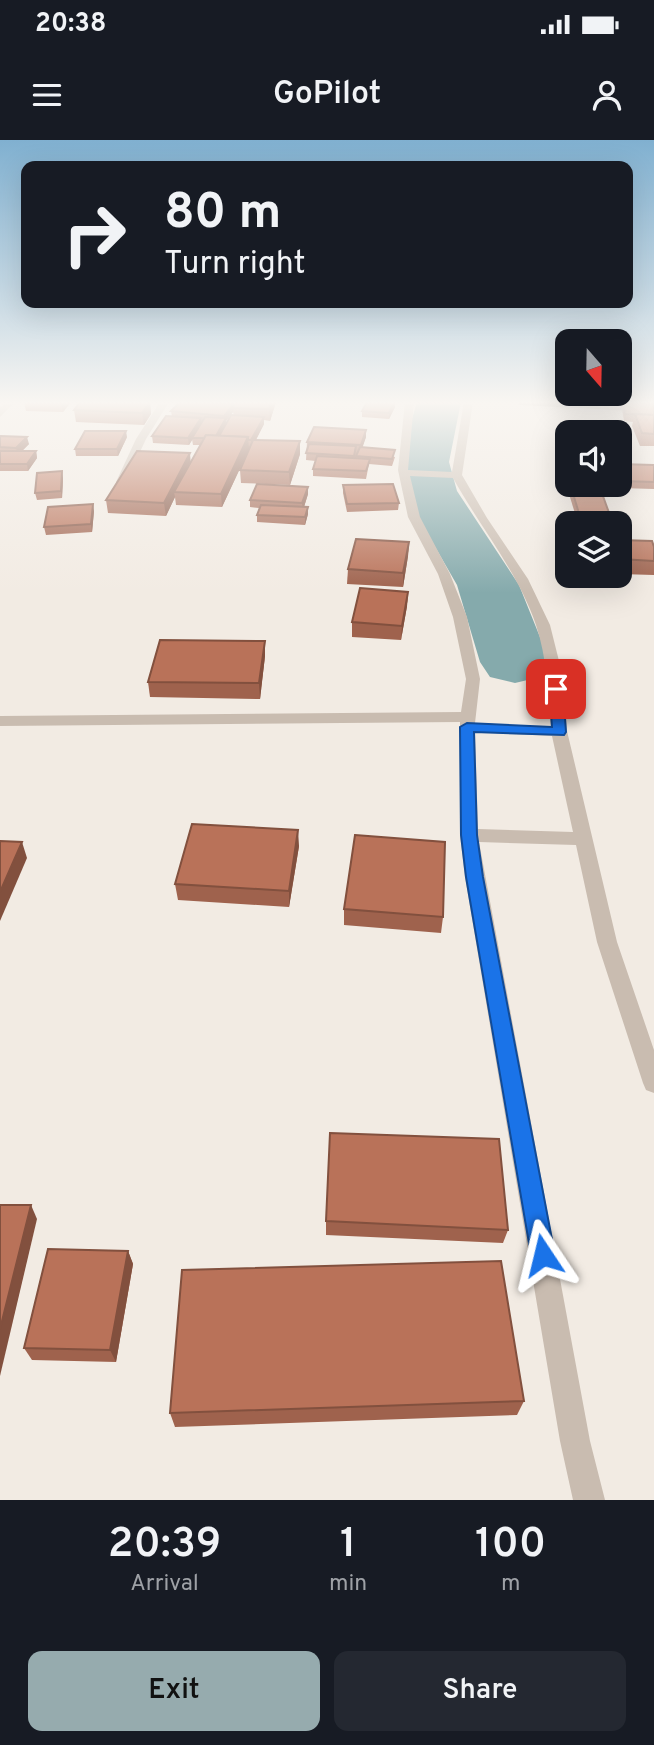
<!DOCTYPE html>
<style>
:root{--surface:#171b24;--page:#242831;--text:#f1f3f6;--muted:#9ea1a6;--accent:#96abae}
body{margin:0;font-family:Overpass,sans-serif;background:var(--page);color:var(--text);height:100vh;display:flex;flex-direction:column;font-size:26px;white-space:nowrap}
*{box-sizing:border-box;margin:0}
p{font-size:23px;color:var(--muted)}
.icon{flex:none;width:38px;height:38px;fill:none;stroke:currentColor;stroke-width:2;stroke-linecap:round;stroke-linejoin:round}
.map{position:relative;height:1360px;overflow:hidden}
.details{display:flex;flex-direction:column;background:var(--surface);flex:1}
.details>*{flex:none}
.top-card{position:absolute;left:21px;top:21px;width:612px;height:147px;border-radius:14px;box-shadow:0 7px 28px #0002;background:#171b24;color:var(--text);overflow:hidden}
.needle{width:46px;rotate:160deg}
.controls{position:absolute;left:555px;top:189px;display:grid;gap:14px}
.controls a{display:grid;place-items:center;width:77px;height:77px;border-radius:14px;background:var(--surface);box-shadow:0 7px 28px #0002;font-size:35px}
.pin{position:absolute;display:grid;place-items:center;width:60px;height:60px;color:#fff;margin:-30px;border-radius:14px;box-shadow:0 4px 10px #0006}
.me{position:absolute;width:77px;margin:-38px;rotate:350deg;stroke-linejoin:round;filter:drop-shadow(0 0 5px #0008)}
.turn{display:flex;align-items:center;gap:24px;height:147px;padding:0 28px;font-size:32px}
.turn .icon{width:91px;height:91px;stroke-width:2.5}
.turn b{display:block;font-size:49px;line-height:60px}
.eta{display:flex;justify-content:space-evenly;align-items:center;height:119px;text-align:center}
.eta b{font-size:42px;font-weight:600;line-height:49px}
.action{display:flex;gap:14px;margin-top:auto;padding:14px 28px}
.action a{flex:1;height:80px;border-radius:14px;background:var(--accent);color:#111;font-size:28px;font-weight:600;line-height:80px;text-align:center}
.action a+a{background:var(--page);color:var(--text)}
.status{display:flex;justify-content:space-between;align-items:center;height:49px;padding:0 35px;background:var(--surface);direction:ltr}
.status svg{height:19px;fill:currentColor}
header{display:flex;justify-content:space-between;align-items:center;height:91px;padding:0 28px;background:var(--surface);font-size:32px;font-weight:600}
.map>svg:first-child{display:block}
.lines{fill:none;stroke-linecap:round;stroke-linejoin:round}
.river{fill:#85aaac;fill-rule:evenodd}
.minor{fill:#c9bcb0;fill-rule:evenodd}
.primary{fill:#796960;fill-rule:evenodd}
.wall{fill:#9f624d;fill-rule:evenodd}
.shaded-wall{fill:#82503e}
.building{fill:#b97259;stroke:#82503e;stroke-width:2}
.route{fill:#1a73e8;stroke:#114b97;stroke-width:2}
</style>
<div class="status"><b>20:38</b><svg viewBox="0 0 49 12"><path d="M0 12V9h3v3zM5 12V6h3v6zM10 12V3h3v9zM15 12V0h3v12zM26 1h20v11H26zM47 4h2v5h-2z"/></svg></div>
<header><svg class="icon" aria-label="menu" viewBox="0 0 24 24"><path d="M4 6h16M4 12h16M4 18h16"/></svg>GoPilot<svg class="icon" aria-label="person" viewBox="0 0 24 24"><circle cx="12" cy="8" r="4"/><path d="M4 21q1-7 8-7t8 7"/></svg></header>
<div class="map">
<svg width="654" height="1360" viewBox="0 0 654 1360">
<rect width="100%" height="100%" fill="#f2ebe3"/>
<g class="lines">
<!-- river -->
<polygon class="river" points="417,262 461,262 449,322 457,351 519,445 550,522 540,537 515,543 490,537 480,522 457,445 403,351 399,322"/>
<!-- minor -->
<g class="minor">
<polygon points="6,262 15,262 0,277 0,268"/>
<polygon points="160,262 169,262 146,299 126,342 117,344 116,342 136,299"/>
<path d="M 405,262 L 414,262 L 408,330 L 452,332 L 464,262 L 473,262 L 462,335 L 487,378 L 528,439 L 550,485 L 561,529 L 567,591 L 617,802 L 654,910 L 654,953 L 646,950 L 643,943 L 597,802 L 576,705 L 479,702 L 590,1301 L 605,1360 L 573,1360 L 560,1301 L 465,737 L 460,695 L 460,582 L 0,586 L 0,576 L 461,572 L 466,539 L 453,477 L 438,434 L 408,377 L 398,330 ZM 410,336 L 453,338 C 480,387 518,432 536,485 C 547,518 548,552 551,587 L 475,583 L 480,539 L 467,477 L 450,434 L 420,377 ZM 475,592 L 552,596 L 573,692 L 478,689 Z"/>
</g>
<!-- primary -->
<polygon class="primary" points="516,262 654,266 654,272 520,265"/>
</g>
<!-- wall -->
<g class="wall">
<polygon points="24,262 71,262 63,272 26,271"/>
<polygon points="150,262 151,274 144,285 76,282 74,270"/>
<path d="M 276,262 L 270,281 L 264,280 L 264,284 L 256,300 L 300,301 L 300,314 L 290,345 L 241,343 L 240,330 L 249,309 L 222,367 L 176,365 L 175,357 L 166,376 L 108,373 L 106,360 L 191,323 L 201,305 L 193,305 L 192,299 L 189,305 L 153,303 L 152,296 L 172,277 L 171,271 L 234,264 ZM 233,272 L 234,276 L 226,284 L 226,281 Z"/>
<polygon points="367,262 395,262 395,267 389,279 362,277 362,271"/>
<polygon points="623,262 654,264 654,306 640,306 632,286 633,282 624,281 622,269"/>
<polygon points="0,296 29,304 22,311 36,311 37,318 28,331 0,331"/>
<polygon points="127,297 118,316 76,316 75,309"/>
<polygon points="366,297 362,307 395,317 392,326 369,324 366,339 313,336 313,329 316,321 306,320 307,302"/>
<polygon points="620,318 622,322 621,324 654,325 654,349 620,348 619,345"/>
<polygon points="63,338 62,358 37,360 35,353"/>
<polygon points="343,345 399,363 398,370 347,372 343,353"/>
<polygon points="308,347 308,354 304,367 308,367 308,374 305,385 257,382 257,375 259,368 250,367 250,360"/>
<polygon points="571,347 612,381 612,383 578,383 569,354"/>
<polygon points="94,371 92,392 46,395 44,387"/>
<polygon points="620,400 654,407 654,435 620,434"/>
<polygon points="409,402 408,416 403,447 347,444 348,429"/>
<polygon points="408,452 407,466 401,500 352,497 352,482"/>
<polygon points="265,501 265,516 260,559 150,557 148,542"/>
<polygon points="299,706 289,767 178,760 175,744"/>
<polygon points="344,769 443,777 441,793 344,785"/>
<polygon points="326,1081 508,1090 503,1103 326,1095"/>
<polygon points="128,1111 133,1124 116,1222 32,1220 24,1208"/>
<polygon points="524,1261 517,1275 175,1287 170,1273"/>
</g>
<!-- shaded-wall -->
<g class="shaded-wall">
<polygon points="61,262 71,262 63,272"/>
<polygon points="150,262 151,274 144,285 142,273"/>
<polygon points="271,262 276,262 270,281 269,269"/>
<polygon points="394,262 395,267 389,279 389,273"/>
<polygon points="234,264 233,272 226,281 226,285 214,306 214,299 224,281 224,276"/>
<polygon points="264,277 264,284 252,307 251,300"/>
<polygon points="201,278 202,285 189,305 188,298"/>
<polygon points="366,290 366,297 361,312 361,305"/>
<polygon points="126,291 127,297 118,316 117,309"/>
<polygon points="27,297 29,304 18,315 16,308"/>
<polygon points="248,297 249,309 222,367 221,354"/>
<polygon points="300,301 300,314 290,345 289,332"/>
<polygon points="36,311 37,318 28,331 27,324"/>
<polygon points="190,313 191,326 174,352 175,357 166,376 164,363"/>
<polygon points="62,331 63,338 62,358 61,351"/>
<polygon points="308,347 308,354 303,370 302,363"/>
<polygon points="93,364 94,371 92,392 91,384"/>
<polygon points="308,367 308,374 305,385 305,377"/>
<polygon points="409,402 408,416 403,447 403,433"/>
<polygon points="408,452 407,466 401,500 402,486"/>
<polygon points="265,501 265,516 260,559 259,543"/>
<polygon points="298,690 299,706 289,767 289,751"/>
<polygon points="22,702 27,718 0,781 0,752"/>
<polygon points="31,1065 37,1079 0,1236 0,1189"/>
<polygon points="128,1111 133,1124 116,1222 110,1210"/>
</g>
<!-- building -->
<g class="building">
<polygon points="80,262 150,262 142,273 74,270"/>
<polygon points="180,262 212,262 234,264 224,276 171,271"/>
<polygon points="235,262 271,262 269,269 233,268"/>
<polygon points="367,262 394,262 389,273 362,271"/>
<polygon points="623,262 654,264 654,275 625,274"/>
<polygon points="635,274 654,275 654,294 642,293"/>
<polygon points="231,275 264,277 251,300 248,300 248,297 219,296"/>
<polygon points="166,276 201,278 188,298 152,296"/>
<polygon points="205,277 226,278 216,296 206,295 204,298 192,298"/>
<polygon points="314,287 366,290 361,305 307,302"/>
<polygon points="85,291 126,291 117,309 75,309"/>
<polygon points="206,295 248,297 221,354 174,352"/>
<polygon points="0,296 27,297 16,308 0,307"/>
<polygon points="253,300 300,301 289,332 240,330"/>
<polygon points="309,304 356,306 354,316 306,313"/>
<polygon points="360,307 395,310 392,319 356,316"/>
<polygon points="0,311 36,311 27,324 0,324"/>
<polygon points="137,311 190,313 164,363 106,360"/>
<polygon points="317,316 370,319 366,331 313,329"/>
<polygon points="620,324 654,325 654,342 622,341 620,336"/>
<polygon points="62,331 61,351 35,353 37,333"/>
<polygon points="257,344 308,347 302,363 250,360"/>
<polygon points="393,344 399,363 347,364 343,345"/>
<polygon points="571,347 600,348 612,381 581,380"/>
<polygon points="93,364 91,384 44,387 48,367"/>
<polygon points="261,365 308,367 305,377 257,375"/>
<polygon points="356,399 409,402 403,433 348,429"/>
<polygon points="620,400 652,401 654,407 654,421 620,419"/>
<polygon points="360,448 408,452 402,486 352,482"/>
<polygon points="160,500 265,501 259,543 148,542"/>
<polygon points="192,684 298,690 289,751 175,744"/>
<polygon points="355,695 445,702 443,777 344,769"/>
<polygon points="0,701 22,702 0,752"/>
<polygon points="330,993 499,999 508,1090 326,1081"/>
<polygon points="0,1065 31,1065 0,1189"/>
<polygon points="48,1109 128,1111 110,1210 24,1208"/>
<polygon points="501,1121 524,1261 170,1273 182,1130"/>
</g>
<!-- sky -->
<linearGradient id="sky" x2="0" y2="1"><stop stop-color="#80b0d0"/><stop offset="0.58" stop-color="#f9f6f2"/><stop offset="1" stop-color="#f9f6f2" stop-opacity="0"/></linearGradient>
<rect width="654" height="453" fill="url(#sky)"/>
<!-- route -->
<polygon class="route" points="556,545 563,549 566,592 564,595 474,592 477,695 483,737 555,1115 551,1123 543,1127 534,1123 531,1115 466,737 461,695 460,587 467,583 552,587 549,549"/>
</svg>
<div class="controls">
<a><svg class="needle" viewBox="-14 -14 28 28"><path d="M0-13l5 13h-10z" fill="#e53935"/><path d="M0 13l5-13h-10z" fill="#9ea1a6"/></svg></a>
<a><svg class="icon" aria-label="sound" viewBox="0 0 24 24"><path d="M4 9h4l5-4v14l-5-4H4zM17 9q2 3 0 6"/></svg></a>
<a><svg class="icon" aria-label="layers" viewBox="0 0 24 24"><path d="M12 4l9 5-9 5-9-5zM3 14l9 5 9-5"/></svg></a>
</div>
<div class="pin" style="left:556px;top:549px;background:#d93025"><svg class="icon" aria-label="arrive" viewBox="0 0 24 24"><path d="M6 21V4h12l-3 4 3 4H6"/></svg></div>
<svg class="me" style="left:543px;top:1115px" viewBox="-20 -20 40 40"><path d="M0-17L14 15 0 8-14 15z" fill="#1a73e8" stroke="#fff" stroke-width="4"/></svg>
<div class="top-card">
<div class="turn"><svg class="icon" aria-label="right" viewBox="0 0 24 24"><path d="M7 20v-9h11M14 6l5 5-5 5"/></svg><div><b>80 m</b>Turn right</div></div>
</div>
</div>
<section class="details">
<div class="eta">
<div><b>20:39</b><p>Arrival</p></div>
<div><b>1</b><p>min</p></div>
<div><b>100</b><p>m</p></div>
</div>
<div class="action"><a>Exit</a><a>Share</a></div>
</section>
